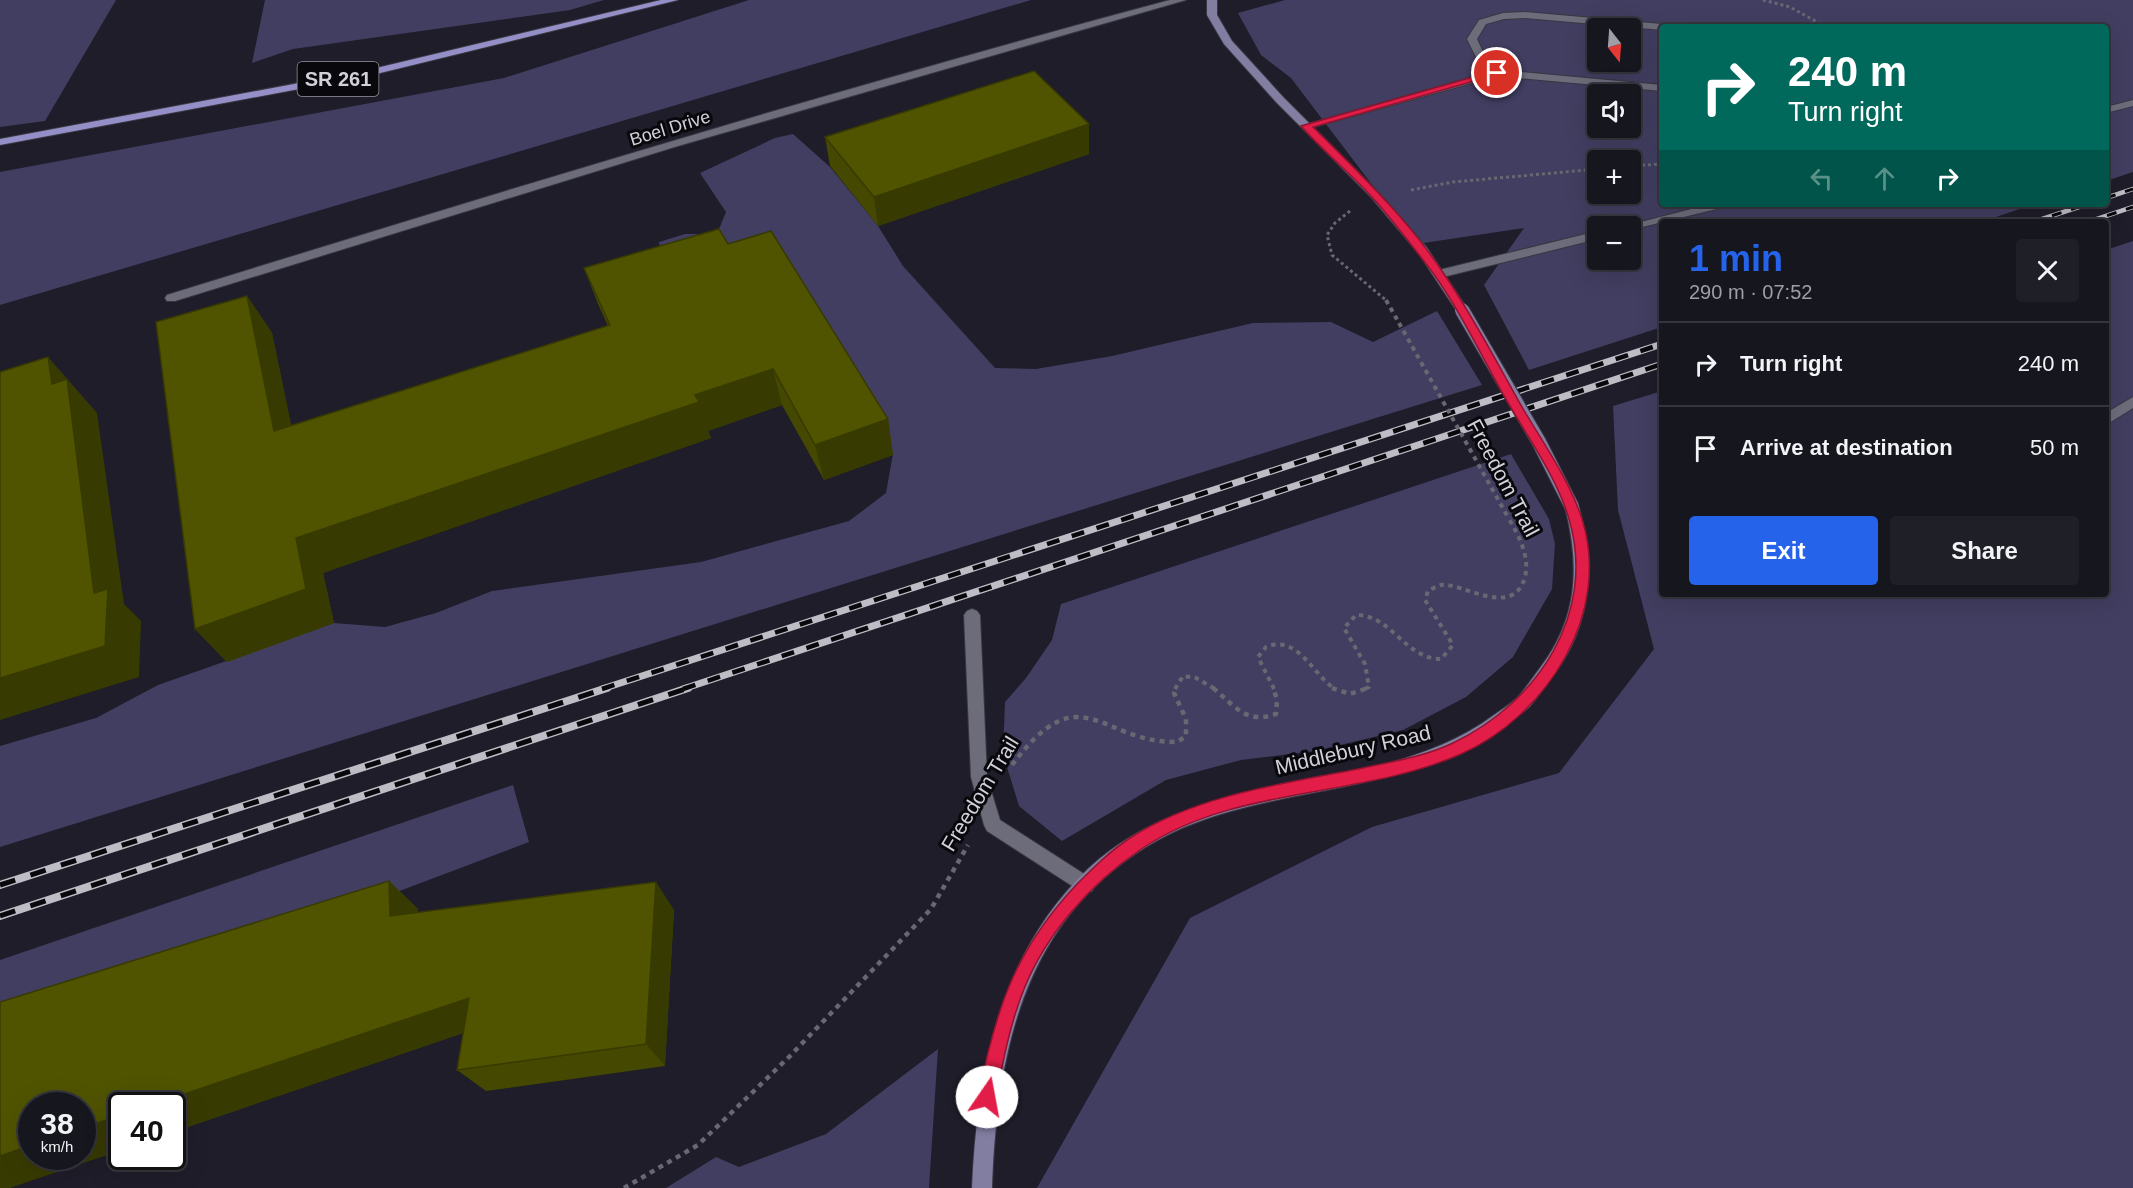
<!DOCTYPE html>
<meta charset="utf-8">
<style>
:root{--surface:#16161f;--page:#1f1f28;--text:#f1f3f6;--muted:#9e9fa4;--line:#35353d;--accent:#2563eb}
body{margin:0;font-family:Helvetica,sans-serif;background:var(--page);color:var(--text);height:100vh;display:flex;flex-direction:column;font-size:22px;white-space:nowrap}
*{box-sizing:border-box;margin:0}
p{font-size:20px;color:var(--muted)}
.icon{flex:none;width:33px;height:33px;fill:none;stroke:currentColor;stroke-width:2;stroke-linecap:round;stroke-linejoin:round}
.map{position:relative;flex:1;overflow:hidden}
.sheet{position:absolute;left:1659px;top:219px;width:450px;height:378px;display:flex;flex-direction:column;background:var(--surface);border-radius:6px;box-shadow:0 6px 24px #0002,0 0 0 2px var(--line)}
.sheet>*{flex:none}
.guide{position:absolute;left:1659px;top:24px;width:450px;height:183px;border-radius:6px;box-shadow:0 6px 24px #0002,0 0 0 2px var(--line);background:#00695c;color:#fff;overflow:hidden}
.needle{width:39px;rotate:163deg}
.tools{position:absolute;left:1587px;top:18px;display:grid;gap:12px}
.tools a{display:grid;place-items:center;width:54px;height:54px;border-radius:6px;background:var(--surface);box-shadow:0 6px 24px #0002,0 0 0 2px var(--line);font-size:30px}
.speed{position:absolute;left:18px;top:1092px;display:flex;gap:12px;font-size:30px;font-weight:700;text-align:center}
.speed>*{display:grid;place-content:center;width:78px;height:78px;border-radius:50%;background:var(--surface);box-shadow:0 6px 24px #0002,0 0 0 2px var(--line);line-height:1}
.speed small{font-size:15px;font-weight:400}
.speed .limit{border:3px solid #111;border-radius:9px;background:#fff;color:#111}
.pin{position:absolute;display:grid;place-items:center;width:51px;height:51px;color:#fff;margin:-26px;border:3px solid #fff;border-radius:50%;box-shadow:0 2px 6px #0007}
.me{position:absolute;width:66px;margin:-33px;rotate:12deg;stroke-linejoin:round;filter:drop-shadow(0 0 4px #0008)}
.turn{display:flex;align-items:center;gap:21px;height:126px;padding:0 30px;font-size:27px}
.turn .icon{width:78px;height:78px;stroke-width:2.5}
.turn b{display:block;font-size:42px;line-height:51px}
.lanes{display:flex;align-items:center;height:57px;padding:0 30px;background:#0003;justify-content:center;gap:30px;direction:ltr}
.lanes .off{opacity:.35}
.round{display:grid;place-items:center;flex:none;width:63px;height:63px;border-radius:6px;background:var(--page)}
.head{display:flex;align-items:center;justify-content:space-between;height:102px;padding:0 30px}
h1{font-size:36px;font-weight:700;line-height:45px;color:var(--accent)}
.button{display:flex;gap:12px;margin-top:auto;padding:12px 30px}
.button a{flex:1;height:69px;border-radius:6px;background:var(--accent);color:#fff;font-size:24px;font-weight:700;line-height:69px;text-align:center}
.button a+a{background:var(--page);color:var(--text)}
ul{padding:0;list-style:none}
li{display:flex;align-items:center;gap:18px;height:84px;padding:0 30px;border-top:2px solid var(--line)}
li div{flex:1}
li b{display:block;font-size:22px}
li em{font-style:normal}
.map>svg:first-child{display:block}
.green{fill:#413e61;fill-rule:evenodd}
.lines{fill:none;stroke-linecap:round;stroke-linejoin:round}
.lane-casing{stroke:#383742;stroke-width:2}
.street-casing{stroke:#383742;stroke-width:2}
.secondary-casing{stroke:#383742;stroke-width:2}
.primary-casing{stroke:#383742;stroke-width:2}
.path-far2{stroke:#686772;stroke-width:3;stroke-dasharray:3 3;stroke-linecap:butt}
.path-far1{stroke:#686772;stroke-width:4;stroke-dasharray:4.5 4.5;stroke-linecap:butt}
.path{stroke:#686772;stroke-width:4.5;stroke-dasharray:5 5;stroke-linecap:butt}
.lane{fill:#6d6c7b;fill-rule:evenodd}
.street{fill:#6d6c7b;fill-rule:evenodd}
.secondary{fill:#817ea1;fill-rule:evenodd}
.primary{fill:#958fc8;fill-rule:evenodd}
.rail-far2-casing{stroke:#bebdc6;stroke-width:4.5}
.rail-far1-casing{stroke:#bebdc6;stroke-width:7}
.rail-casing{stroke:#bebdc6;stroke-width:8}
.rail-far2{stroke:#08080d;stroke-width:3;stroke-dasharray:10;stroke-linecap:butt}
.rail-far1{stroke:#08080d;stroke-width:4.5;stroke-dasharray:13;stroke-linecap:butt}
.rail{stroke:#08080d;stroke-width:5;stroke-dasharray:16;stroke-linecap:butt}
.secondary-bridge-casing{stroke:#383742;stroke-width:16;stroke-linecap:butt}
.path-bridge{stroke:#686772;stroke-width:4;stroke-dasharray:4.5 4.5;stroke-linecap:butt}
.secondary-bridge{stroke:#817ea1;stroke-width:14}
.wall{fill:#454801}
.shaded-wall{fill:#383b01}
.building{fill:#505401;stroke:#383b01;stroke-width:1.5}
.route{fill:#e11d48;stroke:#92132f;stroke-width:1.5}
.labels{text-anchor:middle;stroke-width:6;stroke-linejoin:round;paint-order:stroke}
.far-street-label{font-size:18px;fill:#d2d1da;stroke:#08080d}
.shield{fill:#08080d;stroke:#95959c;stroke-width:1.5}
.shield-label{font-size:20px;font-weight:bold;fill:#d2d1da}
.street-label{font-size:21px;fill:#d2d1da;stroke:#08080d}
</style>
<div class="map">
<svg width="2133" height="1188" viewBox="0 0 2133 1188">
<rect width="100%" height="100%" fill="#1e1d29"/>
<!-- green -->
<g class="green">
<polygon points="0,0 116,0 45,121 0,127"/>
<polygon points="265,0 604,0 570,10 293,49 252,63"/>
<polygon points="749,0 1031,0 0,305 0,172 504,78"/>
<path d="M 1285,0 L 2133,0 L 2133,172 L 2106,181 L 2106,27 L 1662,27 L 1662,204 L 2035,204 L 1981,222 L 1662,222 L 1662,327 L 1529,370 L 1484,285 L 1524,228 L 1417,244 L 1291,78 L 1261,55 L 1238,13 ZM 1598,28 L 1630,28 L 1630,62 L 1598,62 ZM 1598,94 L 1630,94 L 1630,128 L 1598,128 ZM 1598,160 L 1630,160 L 1630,194 L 1598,194 ZM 1598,226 L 1630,226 L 1630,260 L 1598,260 Z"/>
<polygon points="793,134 830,167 878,226 903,266 995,368 1036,369 1112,356 1253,323 1331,322 1373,342 1437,311 1482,385 0,847 0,746 96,718 158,685 334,623 385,627 436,613 492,591 701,562 849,521 886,493 893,454 662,264 659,242 685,234 717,234 726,212 700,173 775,138"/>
<polygon points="2133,241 2133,1188 1037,1188 1190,918 1372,827 1559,773 1654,649 1618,510 1613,406 1662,391 1662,594 2106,594 2106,250"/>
<polygon points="1511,454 1549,519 1555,544 1552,589 1513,657 1466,697 1403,730 1315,751 1241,760 1166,780 1062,841 1019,806 1003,754 1005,702 1026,678 1052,640 1061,604"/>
<polygon points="513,785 529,842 13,1037 0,1066 0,960"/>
<polygon points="938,1049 929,1188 666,1188 716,1157 739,1167 826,1134"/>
</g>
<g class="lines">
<!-- lane casing -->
<g class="lane-casing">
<g id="lane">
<polygon points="1525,12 1662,24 1667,27 1662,27 1662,30 1525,18 1504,19 1486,24 1477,39 1484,54 1500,70 1662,85 1662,91 1497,76 1310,128 1301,126 1490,72 1476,57 1467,39 1479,20 1503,13"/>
<polygon points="2133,100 2133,106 2106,113 2106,107"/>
<polygon points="1711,204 1731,204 1729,206 1630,230 1630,226 1625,226"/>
<polygon points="1598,231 1598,239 1439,278 1433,274 1439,270"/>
<polygon points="2133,397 2133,408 2106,425 2106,413"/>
<polygon points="972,609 977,611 980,615 987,777 1000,820 1092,879 1095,885 1092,891 1086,893 1080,891 987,831 984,825 971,777 964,615 967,611"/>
</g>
</g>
<!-- street casing -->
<g class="street-casing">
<path id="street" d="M 1170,0 L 1186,0 L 678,146 L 175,301 L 167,301 L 165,298 L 167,295 C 500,192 833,90 1170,0 Z"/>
</g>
<!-- secondary casing -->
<g class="secondary-casing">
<g id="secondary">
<polygon points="1207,0 1217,0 1217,15 1232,41 1284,98 1379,193 1427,248 1468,310 1466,313 1458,313 1419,254 1371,197 1276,102 1224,44 1207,15"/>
<path d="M 1572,502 L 1579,507 C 1595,566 1592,623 1555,673 C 1547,683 1539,696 1530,706 C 1523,713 1514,718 1506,724 C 1416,792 1297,784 1195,823 C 1162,835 1130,855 1103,879 C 1015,957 996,1076 992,1188 L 972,1188 C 977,1071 1000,952 1089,868 C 1203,762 1376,802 1494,715 C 1502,709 1511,704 1518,697 C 1526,688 1533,677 1540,668 C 1578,618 1580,567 1565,507 Z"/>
</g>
</g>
<!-- primary casing -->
<g class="primary-casing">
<polygon id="primary" points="661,0 678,0 368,76 0,145 0,139 368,70"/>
</g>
<!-- path-far2 -->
<g class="path-far2">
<polyline points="1763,0 1790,7 1826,27"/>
<polyline points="1630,166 1662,164"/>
<polyline points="1411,190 1453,182 1598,169"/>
<polyline points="1350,211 1335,223 1327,235 1332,255 1387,301"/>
</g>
<!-- path-far1 -->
<g class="path-far1">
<polyline points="1386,300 1399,323"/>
<polyline points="1175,689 1183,676 1196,678 1215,689"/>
<path d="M 1274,689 L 1258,657 L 1266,647 C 1298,634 1313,675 1335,689"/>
<path d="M 1365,689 L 1369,687 L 1365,664 L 1344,628 L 1356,615 C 1392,615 1405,659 1441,659 L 1453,645 L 1425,600 L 1428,591 C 1432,589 1437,586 1441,585 C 1462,582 1513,620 1525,577 C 1530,557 1519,536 1509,519"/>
</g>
<!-- path -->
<g class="path">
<path d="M 1213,688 C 1234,705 1246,725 1276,714 L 1277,699 L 1273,688"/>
<polyline points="1332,688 1350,694 1368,688"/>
<path d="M 1012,765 C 1082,672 1099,743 1177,742 L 1186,736 L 1186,719 L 1174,693 L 1176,688"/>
<polyline points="624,1188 698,1145 789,1057 931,909 968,845"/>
</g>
<!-- lane -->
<use href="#lane" class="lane"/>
<!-- street -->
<use href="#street" class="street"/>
<!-- secondary -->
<use href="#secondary" class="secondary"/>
<!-- primary -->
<use href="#primary" class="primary"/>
<!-- rail-far2 casing -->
<g class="rail-far2-casing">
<g id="rail-far2">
<polyline points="2106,198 2133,189"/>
<polyline points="2033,222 2088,204"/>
<polyline points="2088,222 2133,207"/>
</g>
</g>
<!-- rail-far1 casing -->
<g class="rail-far1-casing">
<g id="rail-far1">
<polyline points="602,689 1662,344"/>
<polyline points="683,689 1662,364"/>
</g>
</g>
<!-- rail casing -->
<g class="rail-casing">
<g id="rail">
<polyline points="0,885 607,688"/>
<polyline points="0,916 688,688"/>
</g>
</g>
<!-- rail-far2 -->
<use href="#rail-far2" class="rail-far2"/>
<!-- rail-far1 -->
<use href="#rail-far1" class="rail-far1"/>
<!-- rail -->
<use href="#rail" class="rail"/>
<!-- secondary-bridge casing -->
<g class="secondary-bridge-casing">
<polyline id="secondary-bridge" points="1462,310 1539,442 1572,507"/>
</g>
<!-- path-bridge -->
<polyline class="path-bridge" points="1399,323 1509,519"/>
<!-- secondary-bridge -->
<use href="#secondary-bridge" class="secondary-bridge"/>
</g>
<!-- wall -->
<g class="wall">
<polygon points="825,137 1089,154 878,226 830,166"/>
<polygon points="728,244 888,419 893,455 824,480 782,405 708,431 711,438 323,573 334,623 227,662 195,629 247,296 272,333 291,426 608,326 598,304 584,268"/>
<polygon points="389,881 418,909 418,913 674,910 665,1066 486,1091 457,1070 463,1033 9,1188 0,1188"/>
</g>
<!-- shaded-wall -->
<g class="shaded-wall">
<polygon points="1089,124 1089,154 878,226 874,197"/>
<polygon points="247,296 272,333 300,467 274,431"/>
<polygon points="48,357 97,413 124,604 141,621 139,677 0,720 0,678 94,593 52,384"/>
<polygon points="773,369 782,405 708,431 711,438 323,573 334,623 227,662 195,629 296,538 695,395"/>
<polygon points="888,419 893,455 824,480 815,445"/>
<polygon points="389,881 418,909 419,943 390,916"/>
<polygon points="656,882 674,910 665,1066 646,1044"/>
<polygon points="469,998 496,1022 172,1132 172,1106 149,1106"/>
<polygon points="122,1115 122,1150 9,1188 0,1188 0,1156 32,1145 32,1156 82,1156 82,1128"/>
</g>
<!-- building -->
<g class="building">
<polygon points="1034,71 1089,124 874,197 825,137"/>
<polygon points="719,229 728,244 771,231 888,419 815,445 773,369 695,395 699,402 296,538 306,589 195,629 156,322 247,296 274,431 610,325 584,268"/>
<polygon points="48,357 52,384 67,379 94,593 108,589 105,646 0,678 0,372"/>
<polygon points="389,881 390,916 656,882 646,1044 457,1070 469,998 149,1106 122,1106 122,1115 82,1128 82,1106 32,1106 32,1145 0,1156 0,1002"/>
</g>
<!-- route -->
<path class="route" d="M 1494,71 L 1502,73 L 1313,127 C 1359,173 1408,219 1444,274 C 1473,316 1497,363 1522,407 C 1543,443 1569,479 1582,519 C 1612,613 1547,716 1461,754 C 1359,799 1234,785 1140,850 C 1091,883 1046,934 1024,989 C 1010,1024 1003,1061 996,1097 L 993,1104 L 987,1106 L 980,1104 L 978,1097 C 996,1009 1014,951 1077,884 C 1094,867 1110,851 1130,838 C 1197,795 1281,784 1358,769 C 1390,762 1424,757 1453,743 C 1537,703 1597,614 1569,519 C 1557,478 1529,439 1507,401 C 1483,359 1461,312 1433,273 C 1413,247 1393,220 1371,196 C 1349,172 1323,151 1301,126 Z"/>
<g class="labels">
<!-- far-street labels -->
<g class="far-street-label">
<text transform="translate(670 128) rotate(-17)" y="6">Boel Drive</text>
</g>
<!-- shield labels -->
<rect class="shield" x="297.5" y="62" width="81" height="34" rx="4.5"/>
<g class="shield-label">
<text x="338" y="86">SR 261</text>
</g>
<!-- street labels -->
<g class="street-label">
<text transform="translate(1503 478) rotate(62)" y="7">Freedom Trail</text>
<text transform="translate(1353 750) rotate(-13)" y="7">Middlebury Road</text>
<text transform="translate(980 794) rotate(-59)" y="7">Freedom Trail</text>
</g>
</g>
</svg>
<div class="tools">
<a><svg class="needle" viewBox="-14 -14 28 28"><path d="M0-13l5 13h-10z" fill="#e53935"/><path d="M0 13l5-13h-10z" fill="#9e9fa4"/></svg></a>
<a><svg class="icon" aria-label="sound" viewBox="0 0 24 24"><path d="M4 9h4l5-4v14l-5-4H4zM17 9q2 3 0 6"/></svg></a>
<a>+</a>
<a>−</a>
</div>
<div class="speed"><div>38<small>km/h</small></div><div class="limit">40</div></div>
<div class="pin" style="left:1497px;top:73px;background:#d93025"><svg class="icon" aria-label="arrive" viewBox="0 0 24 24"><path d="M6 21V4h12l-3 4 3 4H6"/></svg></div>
<svg class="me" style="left:987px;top:1097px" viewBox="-20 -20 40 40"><circle r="19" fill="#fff"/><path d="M0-13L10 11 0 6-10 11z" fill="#e11d48"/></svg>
<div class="guide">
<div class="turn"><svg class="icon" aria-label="right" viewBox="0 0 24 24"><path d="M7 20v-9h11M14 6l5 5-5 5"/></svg><div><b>240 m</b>Turn right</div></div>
<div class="lanes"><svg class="icon off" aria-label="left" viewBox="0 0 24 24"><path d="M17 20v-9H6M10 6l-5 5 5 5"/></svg><svg class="icon off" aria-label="ahead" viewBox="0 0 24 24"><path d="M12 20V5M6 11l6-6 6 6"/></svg><svg class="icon" aria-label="right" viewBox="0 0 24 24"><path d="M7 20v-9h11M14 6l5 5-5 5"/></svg></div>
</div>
<section class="sheet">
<div class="head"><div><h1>1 min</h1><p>290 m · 07:52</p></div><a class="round"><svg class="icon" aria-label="close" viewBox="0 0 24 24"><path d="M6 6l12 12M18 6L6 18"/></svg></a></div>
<ul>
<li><svg class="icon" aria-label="right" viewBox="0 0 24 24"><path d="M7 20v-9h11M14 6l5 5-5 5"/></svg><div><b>Turn right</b></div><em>240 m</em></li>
<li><svg class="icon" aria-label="arrive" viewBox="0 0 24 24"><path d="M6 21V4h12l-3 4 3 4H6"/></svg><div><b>Arrive at destination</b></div><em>50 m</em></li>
</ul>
<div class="button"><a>Exit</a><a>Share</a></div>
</section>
</div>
